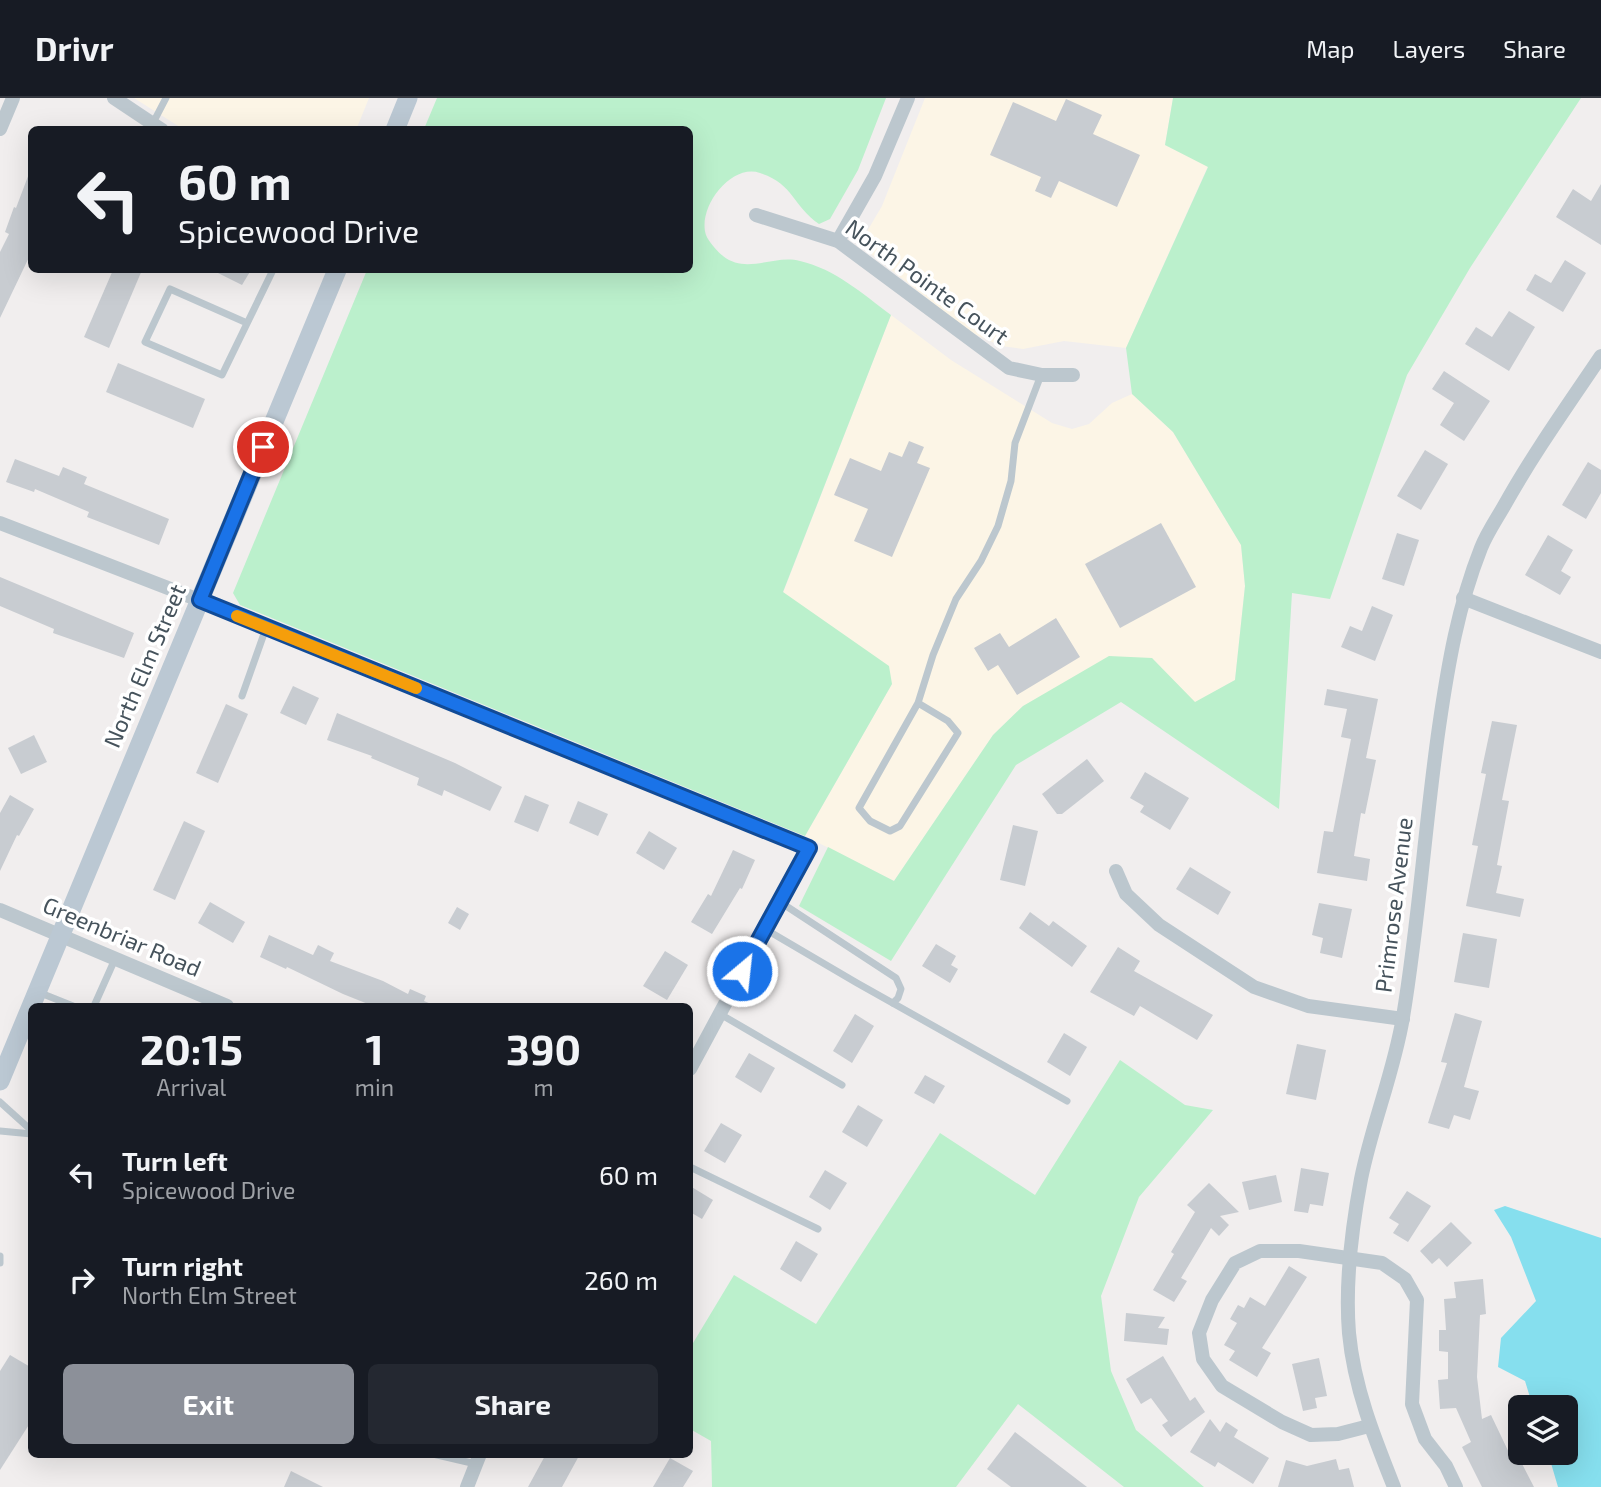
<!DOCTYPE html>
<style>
:root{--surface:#171b24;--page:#242831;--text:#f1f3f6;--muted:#9ea1a6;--line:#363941;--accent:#8c9099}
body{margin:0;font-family:"Exo 2",sans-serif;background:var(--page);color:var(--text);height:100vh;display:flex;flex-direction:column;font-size:26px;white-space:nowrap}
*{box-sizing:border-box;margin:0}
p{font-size:23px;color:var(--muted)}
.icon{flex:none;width:38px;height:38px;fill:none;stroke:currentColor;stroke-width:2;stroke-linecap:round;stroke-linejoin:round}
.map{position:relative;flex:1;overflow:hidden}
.panel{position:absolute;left:28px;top:905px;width:665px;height:455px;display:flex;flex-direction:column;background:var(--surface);border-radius:10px;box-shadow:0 7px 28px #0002}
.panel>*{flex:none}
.banner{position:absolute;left:28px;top:28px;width:665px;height:147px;border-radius:10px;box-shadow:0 7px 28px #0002;background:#171b24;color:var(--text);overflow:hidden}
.fabs{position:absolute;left:1508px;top:1297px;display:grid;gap:14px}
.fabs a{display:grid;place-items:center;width:70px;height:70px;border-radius:10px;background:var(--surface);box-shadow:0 7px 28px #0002;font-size:35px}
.pin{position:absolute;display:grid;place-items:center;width:60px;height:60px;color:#fff;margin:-30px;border:4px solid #fff;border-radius:50%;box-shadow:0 2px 7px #0007}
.me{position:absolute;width:77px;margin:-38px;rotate:28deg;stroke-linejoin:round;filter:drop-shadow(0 0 5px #0008)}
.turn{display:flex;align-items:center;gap:24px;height:147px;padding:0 35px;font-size:32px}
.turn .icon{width:91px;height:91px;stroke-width:2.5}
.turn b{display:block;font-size:49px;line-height:60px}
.eta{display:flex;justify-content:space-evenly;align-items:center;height:119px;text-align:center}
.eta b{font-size:42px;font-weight:700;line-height:49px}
.cta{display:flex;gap:14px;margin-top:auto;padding:14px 35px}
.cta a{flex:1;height:80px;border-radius:10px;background:var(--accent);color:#fff;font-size:28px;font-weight:700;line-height:80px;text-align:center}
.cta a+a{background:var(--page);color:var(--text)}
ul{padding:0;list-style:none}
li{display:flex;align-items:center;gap:21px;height:105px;padding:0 35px}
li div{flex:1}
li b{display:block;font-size:26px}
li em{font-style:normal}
header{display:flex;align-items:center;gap:42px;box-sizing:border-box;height:98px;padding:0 35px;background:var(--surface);border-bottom:2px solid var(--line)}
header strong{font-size:33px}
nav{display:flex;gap:38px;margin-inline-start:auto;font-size:24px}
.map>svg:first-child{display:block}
.commercial{fill:#fcf5e6}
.green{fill:#bbf0cc}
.water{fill:#86dfee}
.building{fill:#c8ccd1}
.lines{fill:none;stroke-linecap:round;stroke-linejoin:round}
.lane{stroke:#bcc7ce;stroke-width:7}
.street{stroke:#bcc7ce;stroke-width:14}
.secondary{stroke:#bbc8d3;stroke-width:19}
.route-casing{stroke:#114b97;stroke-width:18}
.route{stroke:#1a73e8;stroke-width:12}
.slow{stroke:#f59e0b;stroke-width:12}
.labels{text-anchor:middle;stroke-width:7;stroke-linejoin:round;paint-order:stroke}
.street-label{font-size:23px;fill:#46535c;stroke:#fff}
</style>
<header>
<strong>Drivr</strong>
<nav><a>Map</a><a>Layers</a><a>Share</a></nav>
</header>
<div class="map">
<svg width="1601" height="1389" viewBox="0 0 1601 1389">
<rect width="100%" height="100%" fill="#f1eeee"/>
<!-- commercial -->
<g class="commercial">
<polygon points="134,0 369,0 356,32 183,31"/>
<polygon points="925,0 1173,0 1165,47 1208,68 1126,250 1064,243 1023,251 1001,248 970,234 871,156 865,145 866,135 882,108"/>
<polygon points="891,217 951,262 1052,325 1072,331 1089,326 1112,305 1132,296 1173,334 1241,447 1245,488 1235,582 1195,605 1152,560 1023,608 993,637 894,783 805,738 892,586 783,495"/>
</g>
<!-- green -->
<g class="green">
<path d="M 437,0 L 886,0 L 858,72 L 830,121 L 819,126 C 793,108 793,85 760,75 C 731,65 697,110 706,137 C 708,143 718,154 723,158 C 747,177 774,156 800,163 C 835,171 863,196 891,217 L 783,494 L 889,568 L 892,586 L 805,738 L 240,507 L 233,495 L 367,172 L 690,172 L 690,32 L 424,31 Z"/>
<polygon points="1173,0 1581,0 1470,170 1407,277 1330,501 1292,495 1279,711 1121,604 1016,667 891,863 799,808 828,749 894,783 993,637 1023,608 1109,558 1152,560 1195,604 1235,582 1245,488 1241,447 1173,334 1132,296 1126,250 1208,69 1165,47"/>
<polygon points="1120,962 1185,1007 1213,1012 1139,1099 1101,1198 1111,1273 1136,1332 1204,1389 1124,1389 1018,1306 956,1389 712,1389 711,1343 690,1331 690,1250 734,1177 816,1226 940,1035 1035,1097"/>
</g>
<!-- water -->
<polygon class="water" points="1505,1108 1601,1140 1601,1389 1558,1389 1548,1355 1566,1354 1566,1309 1533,1309 1525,1283 1498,1269 1501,1240 1536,1203 1511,1139 1494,1112"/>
<!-- building -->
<g class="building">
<polygon points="1066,1 1102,17 1093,36 1140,57 1117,109 1059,83 1051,100 1035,93 1041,79 990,57 1013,4 1056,23"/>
<polygon points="30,73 32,153 0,220 0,154 9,136 5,134 14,109 16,110"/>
<polygon points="1601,86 1601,147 1556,119 1573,91 1591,103"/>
<polygon points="1565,162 1586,175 1563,214 1526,192 1535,176 1551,185"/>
<polygon points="113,172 142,172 109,250 84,239"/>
<polygon points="212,172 251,172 242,187"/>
<polygon points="1509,213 1535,229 1509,273 1465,246 1476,229 1492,239"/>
<polygon points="118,265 205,301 193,330 106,294"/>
<polygon points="1444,273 1490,303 1464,343 1440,327 1454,305 1432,291"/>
<polygon points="909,343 924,349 917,365 930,370 892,459 854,443 868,411 834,397 850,360 881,373 889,354 902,359"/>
<polygon points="1425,352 1448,366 1421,412 1397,398"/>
<polygon points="15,361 59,378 63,369 87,379 84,386 169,421 159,447 87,419 89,414 35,391 34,394 6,384"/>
<polygon points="1588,364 1601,372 1601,395 1586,421 1562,407"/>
<polygon points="1161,425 1196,489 1120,530 1085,466"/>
<polygon points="1397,435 1419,442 1404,488 1382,481"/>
<polygon points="1548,437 1573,452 1561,473 1571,479 1560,497 1525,477"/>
<polygon points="0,479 134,535 124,560 53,535 54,531 0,508"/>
<polygon points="1372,508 1393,517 1375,563 1341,549 1350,528 1362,533"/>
<polygon points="1056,520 1080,559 1017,597 998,567 988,573 974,550 1000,535 1009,549"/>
<polygon points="293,588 319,600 306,627 280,615"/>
<polygon points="1327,591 1378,601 1366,660 1376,662 1365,716 1361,715 1354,758 1370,761 1367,783 1317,775 1324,733 1333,734 1351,641 1341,639 1347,611 1324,607"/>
<polygon points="226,606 248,616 218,685 196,675"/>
<polygon points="337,615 455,665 502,689 490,713 444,692 442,698 417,687 419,680 371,660 372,658 327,642"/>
<polygon points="1492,623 1517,627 1502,702 1509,703 1497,767 1502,768 1496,795 1524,801 1520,819 1466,808 1478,748 1472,747 1486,676 1481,675"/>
<polygon points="34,637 47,664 21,676 8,650"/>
<polygon points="1087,661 1104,683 1062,716 1057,716 1042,696"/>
<polygon points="1145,674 1189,700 1170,732 1140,714 1144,708 1130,700"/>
<polygon points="10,697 34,711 19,738 17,737 0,773 0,715"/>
<polygon points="525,697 549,707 538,734 514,724"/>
<polygon points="578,703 608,716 598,738 569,725"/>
<polygon points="184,723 205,733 175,802 153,792"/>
<polygon points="1013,727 1038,733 1025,788 1000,782"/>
<polygon points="649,733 677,750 664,772 636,755"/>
<polygon points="733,752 755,762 742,791 740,790 712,836 691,824 708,796 711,798"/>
<polygon points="1190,769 1231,794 1218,817 1176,791"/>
<polygon points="210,804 245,824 233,845 198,825"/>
<polygon points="1319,805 1352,811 1342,860 1320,855 1323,840 1312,837"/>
<polygon points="457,809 469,816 460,832 448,825"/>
<polygon points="1030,814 1049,828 1053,823 1087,848 1072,869 1019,830"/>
<polygon points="1463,835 1497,841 1489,890 1454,884"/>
<polygon points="269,837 313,857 318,847 334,855 330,863 383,883 408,896 410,891 426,898 424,903 436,908 373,908 343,896 287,869 286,871 260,859"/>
<polygon points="936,846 956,858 951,867 958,871 950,885 922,868"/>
<polygon points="1118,849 1140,863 1134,873 1213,917 1197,942 1140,908 1134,918 1090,894"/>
<polygon points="665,853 688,867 667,902 643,888"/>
<polygon points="1455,915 1482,923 1464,989 1479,993 1470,1022 1454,1017 1449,1031 1428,1025 1447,965 1441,964"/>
<polygon points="855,916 874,928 852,965 833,953"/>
<polygon points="1064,935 1087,949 1070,978 1047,964"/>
<polygon points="1297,946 1326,952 1316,1002 1286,996"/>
<polygon points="749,955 775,970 761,995 735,979"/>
<polygon points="925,977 945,988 934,1006 914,995"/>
<polygon points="858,1007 883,1022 867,1049 842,1034"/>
<polygon points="721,1025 742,1037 725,1065 704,1053"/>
<polygon points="1301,1070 1329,1075 1323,1108 1310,1106 1308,1115 1294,1113"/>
<polygon points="825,1072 847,1085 830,1112 809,1099"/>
<polygon points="1276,1077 1282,1104 1249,1112 1242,1084"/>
<polygon points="1209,1085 1239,1114 1220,1118 1229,1127 1219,1138 1211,1130 1181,1180 1187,1183 1174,1204 1153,1192 1174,1156 1171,1154 1195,1114 1187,1107"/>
<polygon points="690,1088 713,1102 702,1121 690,1114"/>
<polygon points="1407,1093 1431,1108 1408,1144 1393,1135 1399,1126 1389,1120"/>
<polygon points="1451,1124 1472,1145 1447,1169 1439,1160 1432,1166 1420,1153"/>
<polygon points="796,1143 818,1156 801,1184 780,1171"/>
<polygon points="1289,1168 1307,1179 1262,1250 1271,1255 1257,1279 1229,1262 1235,1253 1224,1247 1237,1225 1230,1221 1238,1207 1244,1210 1250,1199 1265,1208"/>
<polygon points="1483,1181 1486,1216 1480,1217 1477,1279 1482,1321 1491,1317 1512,1361 1518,1358 1534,1389 1482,1389 1462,1349 1471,1344 1456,1310 1440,1311 1438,1282 1448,1281 1448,1254 1439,1253 1439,1232 1446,1232 1444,1201 1456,1200 1454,1184"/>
<polygon points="1126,1215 1165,1219 1158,1230 1169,1231 1167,1247 1124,1243"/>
<polygon points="10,1257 32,1270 32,1322 0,1372 0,1273"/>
<polygon points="1163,1258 1190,1303 1195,1299 1205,1314 1171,1339 1162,1327 1168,1323 1151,1300 1141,1306 1126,1281"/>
<polygon points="1319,1260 1327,1298 1315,1300 1317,1310 1303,1313 1292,1266"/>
<polygon points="1210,1321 1220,1334 1226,1324 1238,1332 1234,1339 1269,1360 1253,1386 1218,1364 1215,1369 1190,1354"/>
<polygon points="1015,1334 1087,1389 1011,1389 987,1371"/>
<polygon points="546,1356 580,1356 562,1389 528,1389"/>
<polygon points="670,1360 693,1373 683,1389 653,1389"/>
<polygon points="1336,1361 1339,1372 1349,1370 1354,1389 1278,1389 1286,1362 1307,1368"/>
<polygon points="291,1373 323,1389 284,1389"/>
</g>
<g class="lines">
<!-- lane -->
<g class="lane">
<polyline points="153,25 166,0"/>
<polyline points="247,225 170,191 145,244 222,277 273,172"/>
<polyline points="242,598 266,530"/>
<polyline points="918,605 948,623 958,635 900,728 890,733 870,723 859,710 918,605 933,557 956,501 981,463 998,428 1011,383 1015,345 1041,277"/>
<polyline points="780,804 896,880 901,891 898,900 893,905"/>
<polyline points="765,831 857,885 1067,1003"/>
<polyline points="38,894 73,908"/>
<polyline points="94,908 115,861"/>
<polyline points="720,916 842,987"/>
<polyline points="0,1004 32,1033"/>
<polyline points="0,1033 32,1036"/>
<polyline points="690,1069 818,1131"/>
<polyline points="0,1158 0,1165"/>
<polyline points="433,1356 476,1366"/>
</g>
<!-- street -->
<g class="street">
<polyline points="114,0 162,32"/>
<polyline points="0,31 13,0"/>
<polyline points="756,117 838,143 1009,270 1042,277 1073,277"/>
<polyline points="838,143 875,78 908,0"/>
<polyline points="0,425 199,502 809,750 690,971"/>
<polyline points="1463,500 1601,554"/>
<polyline points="1116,773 1126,796 1159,827 1254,889 1308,908 1403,921"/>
<polyline points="0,812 227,908"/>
<polyline points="1369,1328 1338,1336 1311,1337 1282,1324 1222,1288 1203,1261 1199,1235 1212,1202 1235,1165 1260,1153 1299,1153 1382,1165 1405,1181 1417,1202 1412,1306 1425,1341 1446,1368 1456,1389"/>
<polyline points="467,1389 480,1356"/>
<path d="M 1394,1389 C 1374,1339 1354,1289 1349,1235 C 1345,1186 1352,1129 1361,1081 C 1372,1026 1394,974 1403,919 C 1419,823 1425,726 1439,629 C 1448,567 1458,508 1481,450 C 1487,435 1496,422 1504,408 C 1533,356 1568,307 1601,258"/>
</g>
<!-- secondary -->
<g class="secondary">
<polyline points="395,32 408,0"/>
<polyline points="0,983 337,172"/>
</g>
</g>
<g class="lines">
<!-- route casing -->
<g class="route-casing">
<polyline id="route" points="263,349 200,502 809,750 742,873"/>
</g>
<!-- route -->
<use href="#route" class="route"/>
<!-- slow -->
<polyline class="slow" points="237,518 416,590"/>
</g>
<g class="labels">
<!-- street labels -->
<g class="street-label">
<text transform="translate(927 184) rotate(36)" y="8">North Pointe Court</text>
<text transform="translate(145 568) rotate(-67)" y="8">North Elm Street</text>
<text transform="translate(1394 807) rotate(-83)" y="8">Primrose Avenue</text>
<text transform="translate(122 839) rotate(23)" y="8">Greenbriar Road</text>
</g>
</g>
</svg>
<div class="fabs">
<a><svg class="icon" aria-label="layers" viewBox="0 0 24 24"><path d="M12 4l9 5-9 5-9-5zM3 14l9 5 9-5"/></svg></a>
</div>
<div class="pin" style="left:263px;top:349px;background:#d93025"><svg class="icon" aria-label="arrive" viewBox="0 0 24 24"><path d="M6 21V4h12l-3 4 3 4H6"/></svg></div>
<svg class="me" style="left:742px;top:873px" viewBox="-20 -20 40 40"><circle r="17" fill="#1a73e8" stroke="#fff" stroke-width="3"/><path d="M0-11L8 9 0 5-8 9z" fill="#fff"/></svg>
<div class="banner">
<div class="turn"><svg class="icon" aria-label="left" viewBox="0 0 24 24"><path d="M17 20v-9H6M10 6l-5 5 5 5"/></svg><div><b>60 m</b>Spicewood Drive</div></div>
</div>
<section class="panel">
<div class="eta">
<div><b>20:15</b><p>Arrival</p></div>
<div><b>1</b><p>min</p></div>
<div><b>390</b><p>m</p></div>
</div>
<ul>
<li><svg class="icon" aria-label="left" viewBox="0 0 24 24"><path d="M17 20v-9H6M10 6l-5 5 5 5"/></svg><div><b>Turn left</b><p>Spicewood Drive</p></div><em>60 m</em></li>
<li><svg class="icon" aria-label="right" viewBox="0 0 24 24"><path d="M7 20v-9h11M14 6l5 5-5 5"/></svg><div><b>Turn right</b><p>North Elm Street</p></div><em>260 m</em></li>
</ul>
<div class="cta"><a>Exit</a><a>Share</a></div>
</section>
</div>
